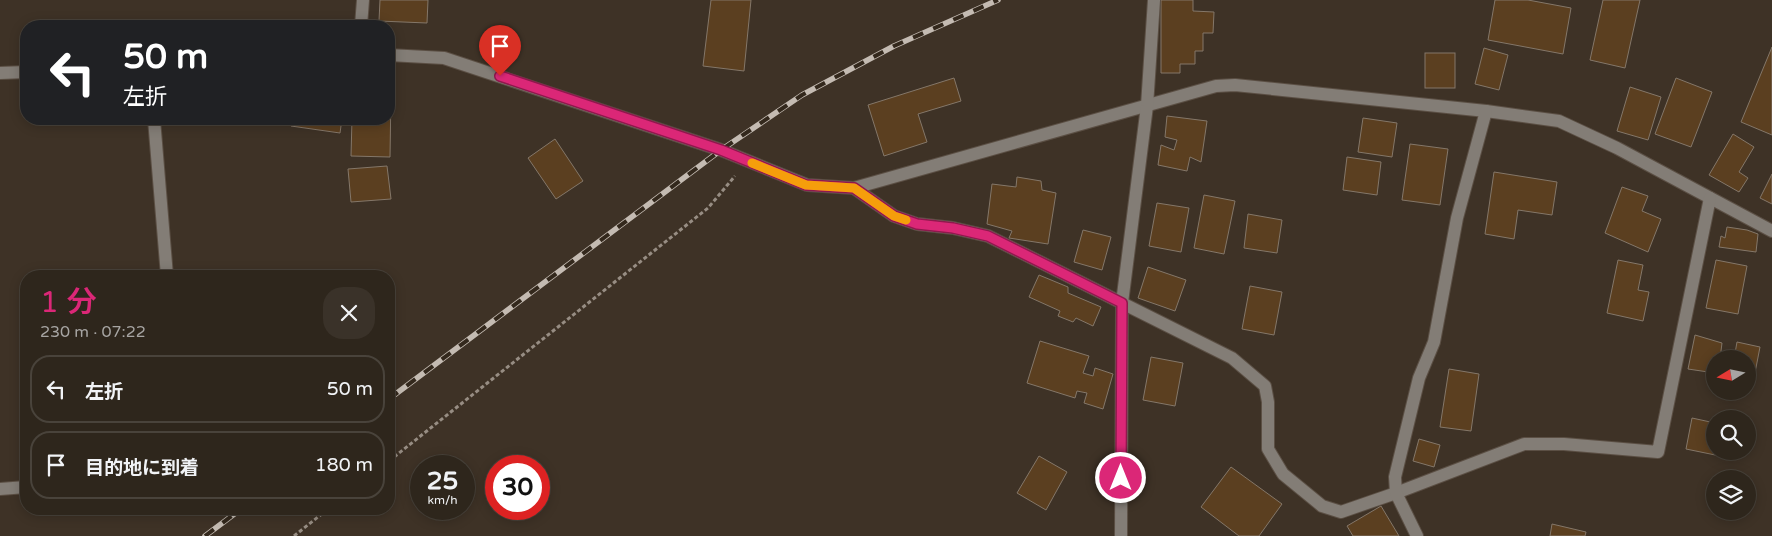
<!DOCTYPE html>
<html lang="ja">
<meta charset="utf-8">
<style>
:root{--surface:#2e261c;--page:#3a3229;--text:#f1f3f6;--muted:#a7a5a3;--line:#49433b;--accent:#db2777}
body{margin:0;font-family:"Varela Round","Noto Sans JP",sans-serif;background:var(--page);color:var(--text);height:100vh;display:flex;flex-direction:column;font-size:19px;white-space:nowrap}
*{box-sizing:border-box;margin:0}
p{font-size:16px;color:var(--muted)}
.icon{flex:none;width:28px;height:28px;fill:none;stroke:currentColor;stroke-width:2;stroke-linecap:round;stroke-linejoin:round}
.map{position:relative;flex:1;overflow:hidden}
.side{position:absolute;left:20px;top:270px;width:375px;height:245px;display:flex;flex-direction:column;background:var(--surface);border-radius:20px;box-shadow:0 2px 12px #0003,0 0 0 1px var(--line)}
.side>*{flex:none}
.top-card{position:absolute;left:20px;top:20px;width:375px;height:105px;border-radius:20px;box-shadow:0 2px 12px #0003,0 0 0 1px var(--line);background:#202124;color:#fff;overflow:hidden}
.needle{width:32px;rotate:260deg}
.fabs{position:absolute;left:1706px;top:350px;display:grid;gap:10px}
.fabs a{display:grid;place-items:center;width:50px;height:50px;border-radius:50%;background:var(--surface);box-shadow:0 2px 12px #0003,0 0 0 1px var(--line);font-size:25px}
.speed{position:absolute;left:410px;top:455px;display:flex;gap:10px;font-size:25px;font-weight:700;text-align:center}
.speed>*{display:grid;place-content:center;width:65px;height:65px;border-radius:50%;background:var(--surface);box-shadow:0 2px 12px #0003,0 0 0 1px var(--line);line-height:1}
.speed small{font-size:12px;font-weight:400}
.speed .limit{border:8px solid #d22;background:#fff;color:#111}
.pin{position:absolute;display:grid;place-items:center;width:42px;height:42px;color:#fff;margin:-51px -21px;border-radius:50% 50% 50% 0;rotate:-45deg;box-shadow:0 0 5px #0007}
.pin .icon{rotate:45deg}
.me{position:absolute;width:55px;margin:-28px;rotate:0deg;stroke-linejoin:round;filter:drop-shadow(0 0 4px #0008)}
.turn{display:flex;align-items:center;gap:18px;height:105px;padding:0 20px;font-size:22px}
.turn .icon{width:65px;height:65px;stroke-width:2.5}
.turn b{display:block;font-size:35px;line-height:42px}
.round{display:grid;place-items:center;flex:none;width:52px;height:52px;border-radius:20px;background:var(--page)}
.headline{display:flex;align-items:center;justify-content:space-between;height:85px;padding:0 20px}
h1{font-size:30px;font-weight:600;line-height:38px;color:var(--accent)}
ul{padding:0;list-style:none}
li{display:flex;align-items:center;gap:15px;height:68px;margin:0 10px 8px;padding:0 10px;border:2px solid var(--line);border-radius:20px}
li div{flex:1}
li b{display:block;font-size:19px}
li em{font-style:normal}
.map>svg:first-child{display:block}
.building{fill:#5b3f20;stroke:#847769}
.lines{fill:none;stroke-linecap:round;stroke-linejoin:round}
.minor-casing{stroke:#5b4f44;stroke-width:14}
.path{stroke:#978d83;stroke-width:3;stroke-dasharray:4 2.5;stroke-linecap:butt}
.minor{stroke:#837d76;stroke-width:12}
.rail-casing{stroke:#c4bbb2;stroke-width:5.5}
.rail{stroke:#33281c;stroke-width:4;stroke-dasharray:11;stroke-linecap:butt}
.route-casing{stroke:#8e194d;stroke-width:12}
.route{stroke:#db2777;stroke-width:9}
.slow{stroke:#f59e0b;stroke-width:9}
</style>
<div class="map">
<svg width="1772" height="536" viewBox="0 0 1772 536">
<rect width="100%" height="100%" fill="#3e3226"/>
<!-- building -->
<g class="building">
<polygon points="380,0 428,0 427,23 379,21"/>
<polygon points="711,0 751,0 744,71 703,66"/>
<polygon points="1161,0 1193,0 1193,11 1214,12 1213,33 1203,33 1203,51 1195,51 1195,64 1180,64 1180,73 1161,73"/>
<polygon points="1495,0 1528,0 1571,8 1563,54 1488,40"/>
<polygon points="1603,0 1640,0 1625,68 1590,60"/>
<polygon points="1772,47 1772,135 1741,122"/>
<polygon points="1484,48 1508,55 1499,90 1475,84"/>
<rect x="1425" y="53" width="30" height="35"/>
<polygon points="954,78 961,101 918,114 927,142 884,156 868,105"/>
<polygon points="1676,78 1712,92 1691,147 1655,134"/>
<polygon points="1630,87 1661,97 1648,140 1617,131"/>
<polygon points="389,91 391,91 390,157 351,156 352,119 389,119"/>
<polygon points="1167,116 1207,121 1201,162 1190,157 1187,171 1158,165 1161,145 1174,150 1177,140 1165,137"/>
<polygon points="1363,118 1397,123 1392,157 1358,152"/>
<polygon points="292,119 342,119 340,133 291,126"/>
<polygon points="1733,134 1754,147 1739,172 1748,178 1739,192 1709,175"/>
<polygon points="555,139 583,181 556,199 528,158"/>
<polygon points="1410,144 1448,149 1440,205 1402,200"/>
<polygon points="1347,157 1381,162 1377,195 1343,190"/>
<polygon points="387,166 391,199 351,202 348,169"/>
<polygon points="1494,172 1557,182 1552,215 1518,210 1514,239 1485,234"/>
<polygon points="1772,174 1772,204 1760,198"/>
<polygon points="1017,177 1041,181 1042,190 1056,193 1048,244 1009,238 1012,231 987,224 992,184 1016,187"/>
<polygon points="1622,187 1648,196 1642,211 1661,219 1648,252 1605,233"/>
<polygon points="1204,195 1235,201 1224,254 1194,248"/>
<polygon points="1157,203 1189,208 1181,252 1149,246"/>
<polygon points="1248,214 1282,220 1277,253 1244,248"/>
<polygon points="1727,227 1747,230 1758,234 1756,252 1719,247 1721,236 1725,238"/>
<polygon points="1083,230 1111,237 1102,270 1074,262"/>
<polygon points="1618,260 1643,265 1638,290 1649,292 1643,321 1607,313"/>
<polygon points="1716,260 1747,266 1738,314 1706,308"/>
<polygon points="1148,267 1186,280 1175,311 1138,298"/>
<polygon points="1039,275 1068,287 1068,293 1101,307 1093,326 1076,318 1073,322 1058,316 1060,311 1029,297"/>
<polygon points="1250,286 1282,292 1274,335 1242,329"/>
<polygon points="1695,335 1722,343 1720,359 1715,359 1715,373 1688,369"/>
<polygon points="1040,341 1089,356 1083,373 1093,376 1095,368 1113,374 1103,409 1084,403 1087,393 1077,391 1075,398 1027,383"/>
<polygon points="1737,342 1760,347 1753,383 1748,382 1748,359 1734,359"/>
<polygon points="1151,357 1183,363 1175,406 1143,400"/>
<polygon points="1449,369 1479,374 1471,431 1440,427"/>
<polygon points="1692,418 1715,423 1715,451 1726,451 1725,457 1686,449"/>
<polygon points="1419,439 1440,445 1434,467 1413,461"/>
<polygon points="1039,456 1067,472 1046,510 1017,493"/>
<polygon points="1231,467 1282,504 1259,536 1239,536 1201,507"/>
<polygon points="1381,506 1399,536 1353,536 1347,526"/>
<polygon points="1552,524 1586,532 1585,536 1550,536"/>
</g>
<g class="lines">
<!-- minor casing -->
<g class="minor-casing">
<g id="minor">
<polyline points="361,26 363,0"/>
<polyline points="389,55 444,58 721,150 807,185 854,188 1216,86 1235,85 1486,111 1559,121 1617,148 1772,231"/>
<polyline points="0,73 26,72"/>
<polyline points="154,119 167,276"/>
<polyline points="854,188 894,216 917,224 953,228 988,236 1232,358 1265,386 1268,402 1268,449 1283,474 1322,506 1341,512 1396,493 1524,444 1564,444 1658,452 1710,198"/>
<polyline points="0,489 26,487"/>
<polyline points="1121,536 1122,303 1147,106 1154,0"/>
<polyline points="1417,536 1396,493 1395,477 1419,378 1434,342 1457,218 1486,111"/>
</g>
</g>
<!-- path -->
<g class="path">
<polyline points="389,461 708,208 735,176"/>
<polyline points="294,536 328,509"/>
</g>
<!-- minor -->
<use href="#minor" class="minor"/>
<!-- rail casing -->
<g class="rail-casing">
<g id="rail">
<polyline points="389,399 721,150 802,95 894,46 998,0"/>
<polyline points="205,536 241,509"/>
</g>
</g>
<!-- rail -->
<use href="#rail" class="rail"/>
</g>
<g class="lines">
<!-- route casing -->
<g class="route-casing">
<polyline id="route" points="500,76 721,150 806,185 854,188 894,216 917,224 953,228 988,236 1122,303 1121,478"/>
</g>
<!-- route -->
<use href="#route" class="route"/>
<!-- slow -->
<polyline class="slow" points="752,163 806,185 854,188 894,216 906,220"/>
</g>
</svg>
<div class="fabs">
<a><svg class="needle" viewBox="-14 -14 28 28"><path d="M0-13l5 13h-10z" fill="#e53935"/><path d="M0 13l5-13h-10z" fill="#a7a5a3"/></svg></a>
<a><svg class="icon" aria-label="search" viewBox="0 0 24 24"><circle cx="10" cy="10" r="6"/><path d="M15 15l6 6"/></svg></a>
<a><svg class="icon" aria-label="layers" viewBox="0 0 24 24"><path d="M12 4l9 5-9 5-9-5zM3 14l9 5 9-5"/></svg></a>
</div>
<div class="speed"><div>25<small>km/h</small></div><div class="limit">30</div></div>
<div class="pin" style="left:500px;top:76px;background:#d93025"><svg class="icon" aria-label="arrive" viewBox="0 0 24 24"><path d="M6 21V4h12l-3 4 3 4H6"/></svg></div>
<svg class="me" style="left:1121px;top:478px" viewBox="-20 -20 40 40"><circle r="17" fill="#db2777" stroke="#fff" stroke-width="3"/><path d="M0-11L8 9 0 5-8 9z" fill="#fff"/></svg>
<div class="top-card">
<div class="turn"><svg class="icon" aria-label="left" viewBox="0 0 24 24"><path d="M17 20v-9H6M10 6l-5 5 5 5"/></svg><div><b>50 m</b>左折</div></div>
</div>
<section class="side">
<div class="headline"><div><h1>1 分</h1><p>230 m · 07:22</p></div><a class="round"><svg class="icon" aria-label="close" viewBox="0 0 24 24"><path d="M6 6l12 12M18 6L6 18"/></svg></a></div>
<ul>
<li><svg class="icon" aria-label="left" viewBox="0 0 24 24"><path d="M17 20v-9H6M10 6l-5 5 5 5"/></svg><div><b>左折</b></div><em>50 m</em></li>
<li><svg class="icon" aria-label="arrive" viewBox="0 0 24 24"><path d="M6 21V4h12l-3 4 3 4H6"/></svg><div><b>目的地に到着</b></div><em>180 m</em></li>
</ul>
</section>
</div>
